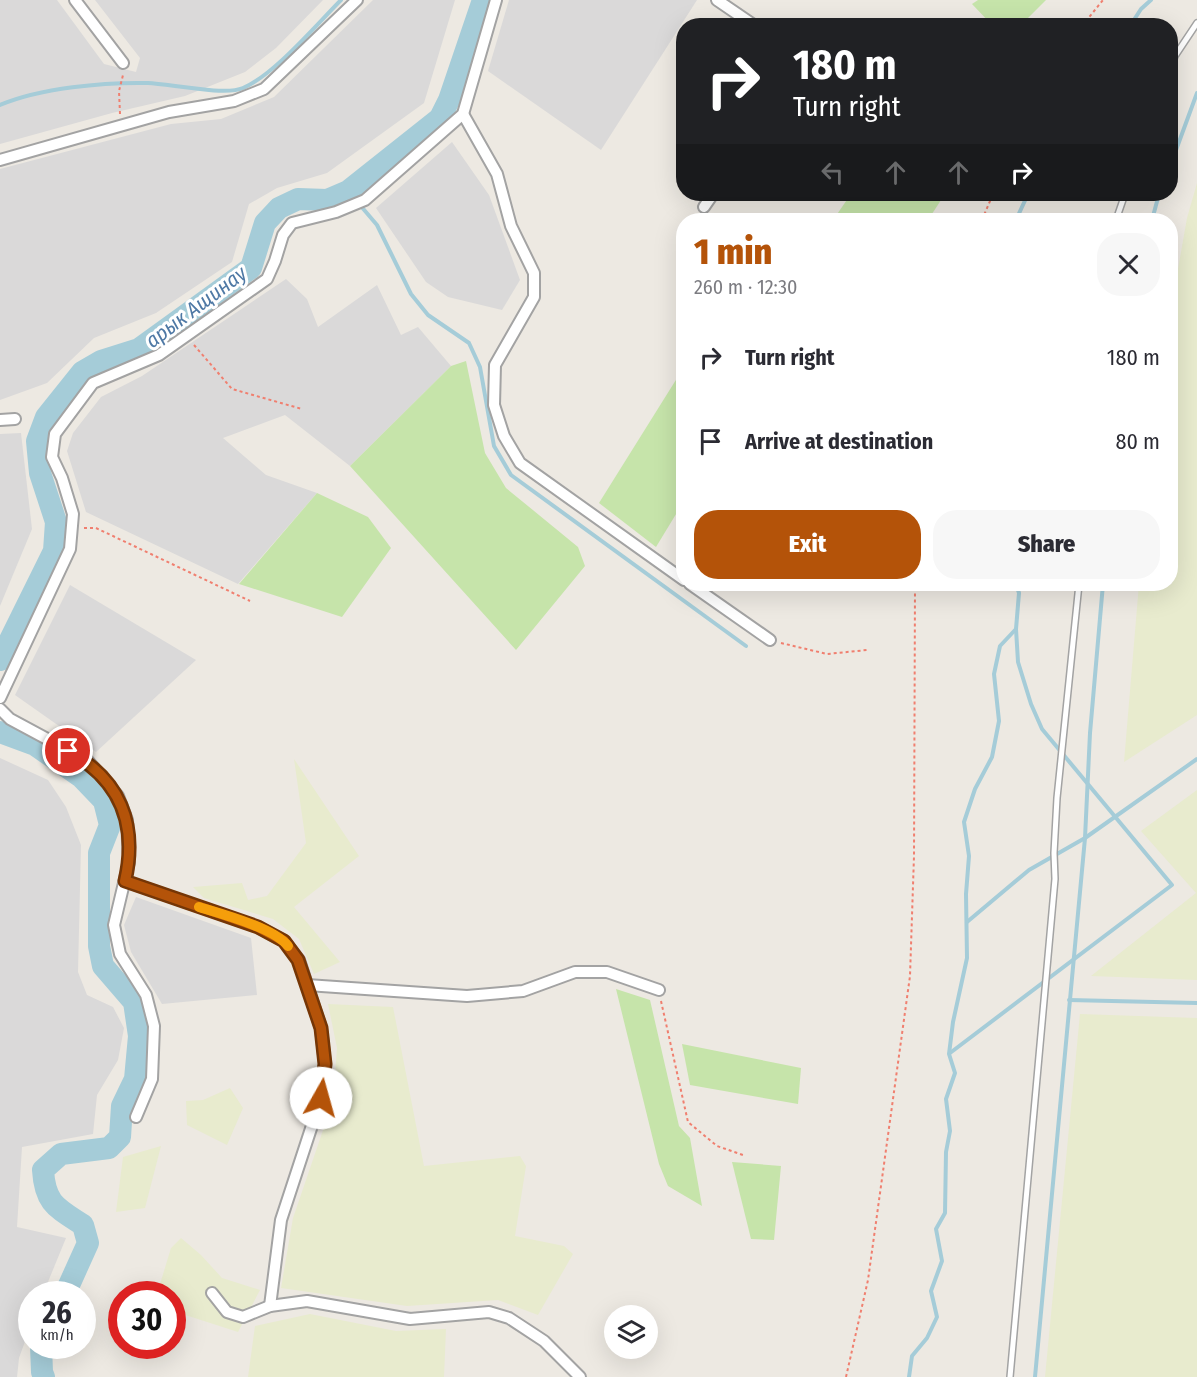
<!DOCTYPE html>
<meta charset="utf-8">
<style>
:root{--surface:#fff;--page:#f7f7f7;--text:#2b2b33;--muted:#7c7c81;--accent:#b45309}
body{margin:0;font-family:"Fira Sans Condensed",sans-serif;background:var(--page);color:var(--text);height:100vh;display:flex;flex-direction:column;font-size:22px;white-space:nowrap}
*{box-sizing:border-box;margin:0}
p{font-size:20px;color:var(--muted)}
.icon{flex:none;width:33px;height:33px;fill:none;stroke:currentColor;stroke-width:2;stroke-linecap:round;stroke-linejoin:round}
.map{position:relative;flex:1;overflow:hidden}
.details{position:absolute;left:676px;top:213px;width:502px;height:378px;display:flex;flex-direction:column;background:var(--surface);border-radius:24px;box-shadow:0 6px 24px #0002}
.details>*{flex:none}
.banner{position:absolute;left:676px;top:18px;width:502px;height:183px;border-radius:24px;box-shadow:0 6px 24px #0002;background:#202124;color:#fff;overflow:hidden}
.controls{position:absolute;left:604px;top:1305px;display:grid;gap:12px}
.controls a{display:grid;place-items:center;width:54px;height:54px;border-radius:50%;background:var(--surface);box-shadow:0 6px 24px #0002;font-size:30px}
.speed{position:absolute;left:18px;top:1281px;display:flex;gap:12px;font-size:30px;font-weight:700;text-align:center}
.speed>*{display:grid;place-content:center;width:78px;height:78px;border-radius:50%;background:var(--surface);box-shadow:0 6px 24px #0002;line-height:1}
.speed small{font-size:15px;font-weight:400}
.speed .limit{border:9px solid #d22;background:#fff;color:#111}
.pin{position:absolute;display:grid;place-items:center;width:51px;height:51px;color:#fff;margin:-26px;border:3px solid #fff;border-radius:50%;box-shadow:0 2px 6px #0007}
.me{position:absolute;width:66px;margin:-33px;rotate:7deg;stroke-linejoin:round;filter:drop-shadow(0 0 4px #0008)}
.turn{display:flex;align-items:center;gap:21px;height:126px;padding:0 18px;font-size:27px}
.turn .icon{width:78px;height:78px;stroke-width:2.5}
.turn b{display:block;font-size:42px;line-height:51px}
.lanes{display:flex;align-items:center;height:57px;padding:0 18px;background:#0003;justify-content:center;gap:30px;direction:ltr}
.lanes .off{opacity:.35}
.round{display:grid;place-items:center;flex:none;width:63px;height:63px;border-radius:24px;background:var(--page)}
.summary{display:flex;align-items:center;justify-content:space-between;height:102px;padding:0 18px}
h1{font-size:36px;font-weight:800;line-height:45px;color:var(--accent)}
.button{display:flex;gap:12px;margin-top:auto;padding:12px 18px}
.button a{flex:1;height:69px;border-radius:24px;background:var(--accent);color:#fff;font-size:24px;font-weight:800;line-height:69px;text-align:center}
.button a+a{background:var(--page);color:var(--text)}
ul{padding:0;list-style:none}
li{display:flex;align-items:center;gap:18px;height:84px;padding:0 18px}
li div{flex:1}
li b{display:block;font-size:22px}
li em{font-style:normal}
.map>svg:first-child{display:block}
.residential{fill:#dad9d9}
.farmland{fill:#e8ebce}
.grass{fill:#c6e4aa}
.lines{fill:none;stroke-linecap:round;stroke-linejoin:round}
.stream{stroke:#a5ccd8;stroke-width:4}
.river{stroke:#a5ccd8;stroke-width:22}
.lane-casing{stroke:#a3a3a3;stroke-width:8}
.street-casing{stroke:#a3a3a3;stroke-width:14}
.path{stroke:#f07f6f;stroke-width:2;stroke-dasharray:3 3;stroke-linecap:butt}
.lane{stroke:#fff;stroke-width:5}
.street{stroke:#fff;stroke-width:10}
.route-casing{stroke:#753606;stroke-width:15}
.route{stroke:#b45309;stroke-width:10}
.slow{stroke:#f59e0b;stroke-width:10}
.labels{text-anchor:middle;stroke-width:6;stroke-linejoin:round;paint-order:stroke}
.water-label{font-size:21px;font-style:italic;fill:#4f79a5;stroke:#fff}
</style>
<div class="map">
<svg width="1197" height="1377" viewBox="0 0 1197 1377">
<rect width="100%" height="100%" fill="#ede9e2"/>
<!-- residential -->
<g class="residential">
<polygon points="0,0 57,0 104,64 136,72 140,58 95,0 323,0 276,48 245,72 185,96 112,113 0,144"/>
<polygon points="373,0 455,0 424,103 327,173 277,188 249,204 232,262 156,313 94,338 47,383 0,400 0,169 171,124 221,119 274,97"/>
<polygon points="509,0 697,0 601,150 488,71"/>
<polygon points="452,142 489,195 520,280 502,310 448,297 426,282 376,208"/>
<polygon points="286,279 307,299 318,327 377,285 401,335 418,327 451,366 350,466 285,415 223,438 266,475 317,493 238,584 86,512 67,451 73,433 101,397 142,376"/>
<polygon points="21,433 32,529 0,606 0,434"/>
<polygon points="70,585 196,660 96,752 15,695"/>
<polygon points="0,758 48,780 66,807 81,845 78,972 87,995 113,1007 124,1028 118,1060 97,1095 93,1134 22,1147 17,1227 66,1238 43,1294 32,1294 31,1325 19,1358 17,1377 0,1377"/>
<polygon points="136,897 251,938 257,995 162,1004 131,952 124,925"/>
</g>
<!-- farmland -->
<g class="farmland">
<polygon points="1197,183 1197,715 1124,762 1139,584 1172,584 1172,303 1187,218"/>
<polygon points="294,759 359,856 294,907 340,962 314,974 299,939 273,919 204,898 193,887 242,883 248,900 267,896 306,843"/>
<polygon points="1197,790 1197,980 1091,976 1196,893 1141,831"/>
<polygon points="328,1004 393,1007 424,1166 520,1156 526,1166 515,1236 564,1246 573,1254 538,1315 498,1300 407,1306 281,1288 293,1218 333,1101 337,1048"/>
<polygon points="1080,1014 1197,1018 1197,1377 1045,1377"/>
<polygon points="230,1088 243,1108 227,1145 187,1125 186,1101 203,1100"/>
<polygon points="161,1146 145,1208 116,1212 123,1157"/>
<polygon points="181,1238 201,1255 222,1278 260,1290 238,1332 173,1311 172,1294 157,1294 171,1248"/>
<polygon points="310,1314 396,1331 446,1329 444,1377 248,1377 255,1326"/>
</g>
<!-- grass -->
<g class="grass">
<polygon points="978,0 1046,0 1020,26 992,25 972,4"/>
<polygon points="851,194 945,194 928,220 833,220"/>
<polygon points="466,361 485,453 506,488 578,547 585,566 516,650 350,466 451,366"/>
<polygon points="684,367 684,501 656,547 599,503"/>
<polygon points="317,493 368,517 391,548 342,617 239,584"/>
<polygon points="616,989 650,1000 679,1126 690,1138 702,1206 668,1186 659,1164"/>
<polygon points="682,1044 801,1068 798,1104 690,1085"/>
<polygon points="732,1162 781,1166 774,1240 751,1239"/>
</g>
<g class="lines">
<!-- stream -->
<g class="stream">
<polyline points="1130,26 1141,9 1151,0"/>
<path d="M 0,105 C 40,88 104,82 148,83 C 170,84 225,96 243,88 C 274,75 316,25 341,0"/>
<polyline points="1172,161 1197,93"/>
<polyline points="348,191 377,225 411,294 428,315 469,343 480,367 494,446 511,475 746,646"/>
<polyline points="1016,220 1028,194"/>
<polyline points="1152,220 1159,194"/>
<polyline points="967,922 1029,870 1085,838 1197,759"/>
<polyline points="1069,1000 1197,1003"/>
<polyline points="950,1053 1172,885 1042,729 1031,704 1018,662 1016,629"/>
<polyline points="909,1377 912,1356 927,1338 937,1317 931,1291 942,1261 936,1229 945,1213 946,1152 950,1131 946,1099 955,1073 949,1054 953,1022 967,958 966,894 969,856 964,822 975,789 992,757 999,721 994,674 1000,646 1016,629 1019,593 1016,584"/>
<polyline points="1035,1377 1085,838 1090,733 1103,584"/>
</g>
<!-- river -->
<g class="river">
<polyline points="0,660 54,551 56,522 40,473 37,441 46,417 82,372 101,361 139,349 251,268 265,223 279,208 298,199 327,200 348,191 440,118 449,100 483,0"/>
<path d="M 0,732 L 35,745 L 81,777 L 104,801 L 110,825 L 99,853 L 99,946 L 103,966 L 134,1002 L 139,1036 L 135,1079 L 122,1106 L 120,1137 L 109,1148 L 61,1154 L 43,1170 C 45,1204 57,1208 83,1225 L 88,1243 L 65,1294"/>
<polyline points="41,1346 42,1372 44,1377"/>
</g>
<!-- lane casing -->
<g class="lane-casing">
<g id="lane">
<polyline points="1172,65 1175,56 1197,23"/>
<polyline points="1116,220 1125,194"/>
<polyline points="1010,1377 1055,879 1054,853 1057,798 1079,584"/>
</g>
</g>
<!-- street casing -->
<g class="street-casing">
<g id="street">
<polyline points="75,0 123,63"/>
<polyline points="717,0 755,26"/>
<polyline points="463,114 497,174 511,226 534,273 534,297 495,365 494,405 504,436 520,463 684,580"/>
<polyline points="0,160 169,112 234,101 264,89 357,0"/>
<polyline points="704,207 713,194"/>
<polyline points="0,420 15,419"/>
<polyline points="690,584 770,640"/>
<polyline points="0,698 70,549 73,514 62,478 52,457 55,434 93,383 159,355 267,279 275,261 283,235 292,223 336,212 365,200 463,114 496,0"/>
<polyline points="0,709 10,719 88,761 118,796 127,820 129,862 114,925 120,954 146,995 154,1026 152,1079 136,1117"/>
<polyline points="125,881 258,927 284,941 299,960 321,1028 325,1064 321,1098 281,1220 270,1306"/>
<polyline points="307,985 467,996 523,991 575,972 607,972 659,990"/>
<polyline points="212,1293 227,1312 243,1317 270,1306 307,1301 410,1319 489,1312 509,1318 544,1341 580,1377"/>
</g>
</g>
<!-- path -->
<g class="path">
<polyline points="1082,26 1103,0"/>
<polyline points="120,114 119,91 123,75"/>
<polyline points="982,220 993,194"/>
<polyline points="194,345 232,389 302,409"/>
<polyline points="84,528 96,528 250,601"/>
<polyline points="781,643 827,654 867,650"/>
<polyline points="661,1001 688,1122 717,1146 743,1155"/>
<polyline points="846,1377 868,1280 910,976 914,856 915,584"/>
</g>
<!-- lane -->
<use href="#lane" class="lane"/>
<!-- street -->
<use href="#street" class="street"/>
</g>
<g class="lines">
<!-- route casing -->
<g class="route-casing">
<path id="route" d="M 68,751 C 120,779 138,824 125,881 L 258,927 L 284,941 L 298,960 L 321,1028 L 325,1064 L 321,1098"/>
</g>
<!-- route -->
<use href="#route" class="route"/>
<!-- slow -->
<path class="slow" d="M 199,907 C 222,914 274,928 288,946"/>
</g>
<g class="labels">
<!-- water labels -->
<g class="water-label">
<text transform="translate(196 307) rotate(-37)" y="7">арык Ащинау</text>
</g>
</g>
</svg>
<div class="controls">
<a><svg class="icon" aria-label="layers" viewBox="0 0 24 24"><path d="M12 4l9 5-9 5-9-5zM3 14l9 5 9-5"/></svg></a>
</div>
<div class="speed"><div>26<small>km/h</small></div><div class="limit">30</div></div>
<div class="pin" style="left:68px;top:751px;background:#d93025"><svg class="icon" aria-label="arrive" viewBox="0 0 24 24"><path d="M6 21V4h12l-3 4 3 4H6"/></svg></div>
<svg class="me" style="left:321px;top:1098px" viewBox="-20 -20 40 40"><circle r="19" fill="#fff"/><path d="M0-13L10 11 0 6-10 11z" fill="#b45309"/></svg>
<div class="banner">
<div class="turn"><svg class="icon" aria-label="right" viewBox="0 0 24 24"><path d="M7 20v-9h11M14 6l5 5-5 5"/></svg><div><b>180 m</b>Turn right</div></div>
<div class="lanes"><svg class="icon off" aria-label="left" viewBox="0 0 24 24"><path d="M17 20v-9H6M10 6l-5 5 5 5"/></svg><svg class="icon off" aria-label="ahead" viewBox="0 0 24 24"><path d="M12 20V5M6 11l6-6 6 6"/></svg><svg class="icon off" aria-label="ahead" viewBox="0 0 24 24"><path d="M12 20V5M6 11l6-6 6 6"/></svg><svg class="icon" aria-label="right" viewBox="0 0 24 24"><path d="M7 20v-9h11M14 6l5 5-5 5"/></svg></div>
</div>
<section class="details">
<div class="summary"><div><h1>1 min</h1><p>260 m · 12:30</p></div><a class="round"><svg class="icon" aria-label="close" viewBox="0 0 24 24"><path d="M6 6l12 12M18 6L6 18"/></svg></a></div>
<ul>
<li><svg class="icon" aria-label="right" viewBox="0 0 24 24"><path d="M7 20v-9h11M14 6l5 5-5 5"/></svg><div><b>Turn right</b></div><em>180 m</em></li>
<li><svg class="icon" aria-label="arrive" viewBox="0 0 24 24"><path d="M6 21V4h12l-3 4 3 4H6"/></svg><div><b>Arrive at destination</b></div><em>80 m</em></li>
</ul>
<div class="button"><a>Exit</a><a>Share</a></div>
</section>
</div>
